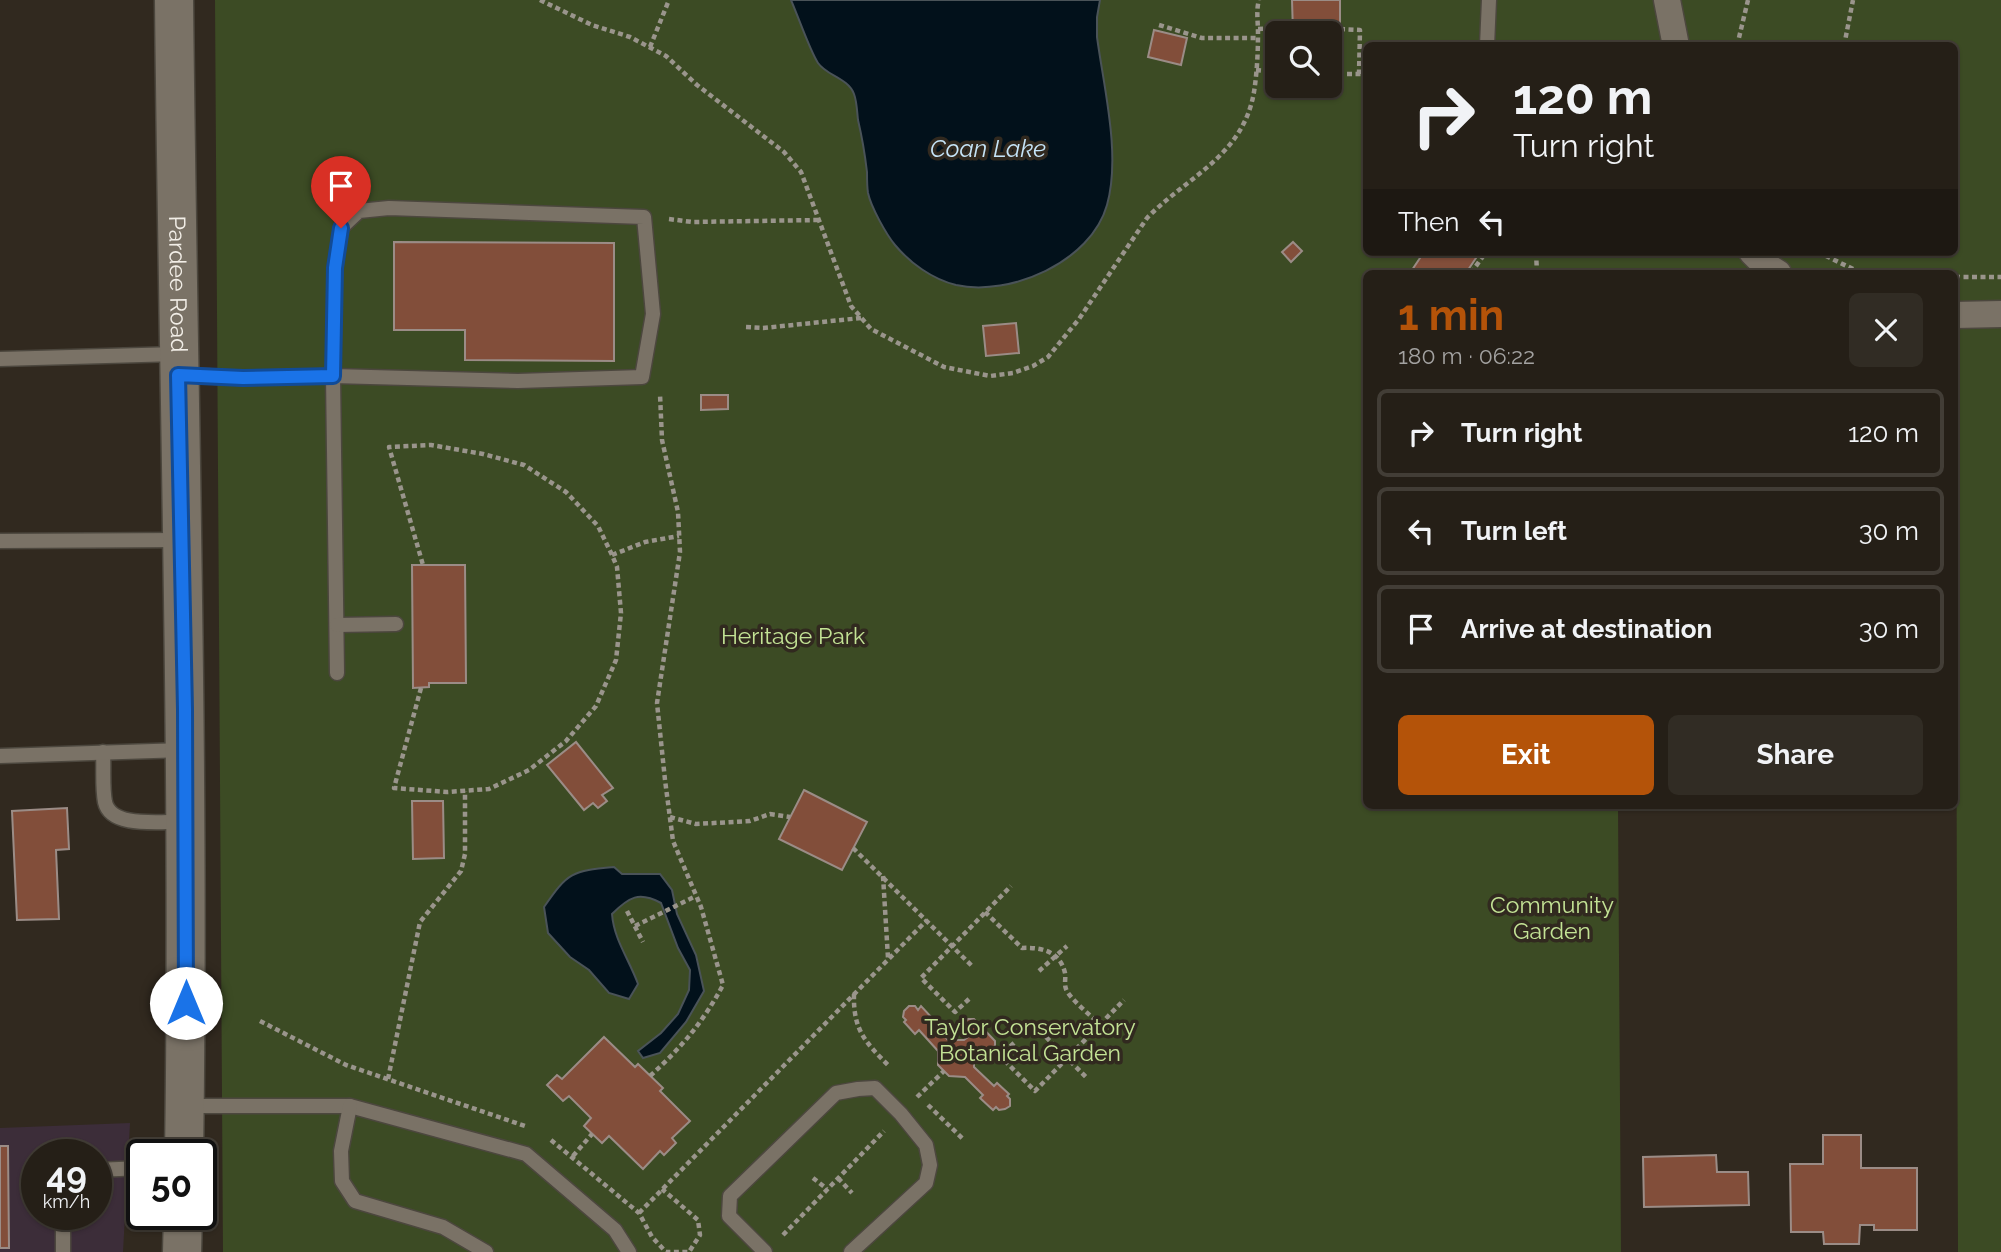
<!DOCTYPE html>
<meta charset="utf-8">
<style>
:root{--surface:#251f17;--page:#312c24;--text:#f1f3f6;--muted:#a3a2a1;--line:#423d36;--accent:#b45309}
body{margin:0;font-family:Raleway,sans-serif;background:var(--page);color:var(--text);height:100vh;display:flex;flex-direction:column;font-size:26px;white-space:nowrap}
*{box-sizing:border-box;margin:0}
p{font-size:23px;color:var(--muted)}
.icon{flex:none;width:38px;height:38px;fill:none;stroke:currentColor;stroke-width:2;stroke-linecap:round;stroke-linejoin:round}
.map{position:relative;flex:1;overflow:hidden}
.sheet{position:absolute;left:1363px;top:270px;width:595px;height:539px;display:flex;flex-direction:column;background:var(--surface);border-radius:10px;box-shadow:0 2px 5px #0004,0 0 0 2px var(--line)}
.sheet>*{flex:none}
.guide{position:absolute;left:1363px;top:42px;width:595px;height:214px;border-radius:10px;box-shadow:0 2px 5px #0004,0 0 0 2px var(--line);background:#251f17;color:var(--text);overflow:hidden}
.controls{position:absolute;left:1265px;top:21px;display:grid;gap:14px}
.controls a{display:grid;place-items:center;width:77px;height:77px;border-radius:10px;background:var(--surface);box-shadow:0 2px 5px #0004,0 0 0 2px var(--line);font-size:35px}
.speed{position:absolute;left:21px;top:1139px;display:flex;gap:14px;font-size:35px;font-weight:700;text-align:center}
.speed>*{display:grid;place-content:center;width:91px;height:91px;border-radius:50%;background:var(--surface);box-shadow:0 2px 5px #0004,0 0 0 2px var(--line);line-height:1}
.speed small{font-size:18px;font-weight:400}
.speed .limit{border:4px solid #111;border-radius:10px;background:#fff;color:#111}
.pin{position:absolute;display:grid;place-items:center;width:60px;height:60px;color:#fff;margin:-72px -30px;border-radius:50% 50% 50% 0;rotate:-45deg;box-shadow:0 0 7px #0007}
.pin .icon{rotate:45deg}
.me{position:absolute;width:77px;margin:-38px;rotate:0deg;stroke-linejoin:round;filter:drop-shadow(0 0 5px #0008)}
.turn{display:flex;align-items:center;gap:24px;height:147px;padding:0 35px;font-size:32px}
.turn .icon{width:91px;height:91px;stroke-width:2.5}
.turn b{display:block;font-size:49px;line-height:60px}
.then{display:flex;align-items:center;height:66px;padding:0 35px;background:#0003;gap:14px;font-size:26px}
.round{display:grid;place-items:center;flex:none;width:74px;height:74px;border-radius:10px;background:var(--page)}
.summary{display:flex;align-items:center;justify-content:space-between;height:119px;padding:0 35px}
h1{font-size:42px;font-weight:700;line-height:52px;color:var(--accent)}
.primary-button{display:flex;gap:14px;margin-top:auto;padding:14px 35px}
.primary-button a{flex:1;height:80px;border-radius:10px;background:var(--accent);color:#fff;font-size:28px;font-weight:700;line-height:80px;text-align:center}
.primary-button a+a{background:var(--page);color:var(--text)}
ul{padding:0;list-style:none}
li{display:flex;align-items:center;gap:21px;height:88px;margin:0 14px 10px;padding:0 21px;border:4px solid var(--line);border-radius:10px}
li div{flex:1}
li b{display:block;font-size:26px}
li em{font-style:normal}
.map>svg:first-child{display:block}
.commercial{fill:#3c2d39;fill-rule:evenodd}
.green{fill:#3c4b24;fill-rule:evenodd}
.water{fill:#02111b;stroke:#4a5358;stroke-width:2}
.building{fill:#824e3a;stroke:#9b8c86;stroke-width:2}
.lines{fill:none;stroke-linecap:round;stroke-linejoin:round}
.lane-casing{stroke:#4c473e;stroke-width:17}
.street-casing{stroke:#4c473e;stroke-width:29}
.secondary-casing{stroke:#4c473e;stroke-width:41}
.path{stroke:#9a958c;stroke-width:4.5;stroke-dasharray:5 3.5;stroke-linecap:butt}
.lane{stroke:#7a7266;stroke-width:14}
.street{stroke:#7a7266;stroke-width:26}
.secondary{stroke:#7a7266;stroke-width:38}
.route-casing{stroke:#114b97;stroke-width:18}
.route{stroke:#1a73e8;stroke-width:12}
.labels{text-anchor:middle;stroke-width:7;stroke-linejoin:round;paint-order:stroke}
.street-label{font-size:23px;fill:#f2eee7;stroke:#31291f}
.park-label{font-size:23px;fill:#c3e395;stroke:#31291f}
.water-label{font-size:24px;font-style:italic;fill:#c6e5f9;stroke:#31291f}
</style>
<div class="map">
<svg width="2001" height="1252" viewBox="0 0 2001 1252">
<rect width="100%" height="100%" fill="#31291f"/>
<!-- commercial -->
<path class="commercial" d="M 130,1123 L 123,1252 L 0,1252 L 0,1128 ZM 37,1155 L 96,1155 L 96,1214 L 37,1214 Z"/>
<!-- green -->
<path class="green" d="M 215,0 L 2001,0 L 2001,1252 L 1958,1252 L 1955,273 L 1367,273 L 1367,805 L 1618,805 L 1621,1252 L 223,1252 ZM 1278,33 L 1330,33 L 1330,86 L 1278,86 ZM 1367,46 L 1955,46 L 1955,252 L 1367,252 Z"/>
<!-- water -->
<g class="water">
<path d="M 791,0 L 1100,0 L 1097,17 L 1097,37 C 1104,89 1121,155 1107,205 C 1091,262 1010,297 956,285 C 932,279 910,263 895,245 C 886,234 871,207 868,193 C 867,187 867,179 867,172 C 865,155 862,137 858,120 C 857,112 857,102 854,94 C 848,78 827,76 818,63 C 810,51 798,16 791,0 Z"/>
<path d="M 614,867 L 622,874 L 660,874 L 672,890 L 677,914 L 696,955 L 704,991 L 686,1022 L 660,1053 L 643,1058 L 638,1051 L 661,1033 L 678,1014 L 689,990 L 690,970 L 678,948 L 661,903 C 639,891 629,897 612,914 C 614,940 629,959 638,984 L 629,999 L 609,993 L 589,970 L 570,957 L 548,933 L 544,907 C 568,872 572,871 614,867 Z"/>
</g>
<!-- building -->
<g class="building">
<polygon points="1292,0 1340,0 1340,66 1330,66 1330,33 1293,33"/>
<polygon points="1154,30 1187,38 1181,65 1148,57"/>
<polygon points="394,242 614,243 614,361 465,360 465,330 394,330"/>
<polygon points="1293,242 1302,251 1291,262 1282,252"/>
<polygon points="1424,252 1480,252 1466,273 1410,273"/>
<polygon points="1016,323 1019,353 986,356 983,326"/>
<polygon points="701,395 728,395 728,409 701,410"/>
<polygon points="412,565 465,565 466,683 429,683 429,687 413,688"/>
<polygon points="576,742 613,788 602,795 607,801 598,808 593,803 584,810 547,765"/>
<polygon points="804,790 867,822 842,870 779,839"/>
<polygon points="412,801 443,801 444,858 413,859"/>
<polygon points="67,808 69,849 56,850 59,919 17,920 12,811"/>
<polygon points="909,1006 915,1006 918,1010 921,1006 933,1019 930,1021 948,1040 964,1040 968,1037 961,1030 962,1025 968,1019 974,1019 995,1041 995,1046 989,1052 983,1051 979,1047 974,1051 974,1067 994,1086 997,1083 1009,1094 1007,1096 1010,1099 1010,1106 1005,1109 999,1110 996,1107 993,1110 980,1098 983,1095 965,1077 949,1076 938,1065 938,1051 919,1030 915,1034 904,1022 906,1020 903,1017 904,1011"/>
<polygon points="604,1037 635,1067 638,1064 663,1088 660,1091 690,1121 672,1138 676,1143 664,1155 660,1151 643,1169 609,1136 602,1143 584,1126 591,1118 569,1096 563,1101 547,1085 557,1075 562,1079"/>
<polygon points="1823,1135 1861,1135 1861,1168 1917,1168 1917,1230 1874,1230 1874,1225 1860,1225 1859,1244 1824,1244 1823,1232 1791,1232 1790,1164 1823,1164"/>
<polygon points="0,1146 8,1146 9,1248 0,1248"/>
<polygon points="1716,1155 1717,1172 1748,1172 1749,1205 1644,1207 1643,1157"/>
</g>
<g class="lines">
<!-- lane casing -->
<g class="lane-casing">
<g id="lane">
<polyline points="1487,46 1489,0"/>
<polyline points="0,359 177,354"/>
<polyline points="182,375 243,378 333,376 518,381 642,377 653,314 644,217 389,208 359,211 341,228 335,268 333,376 337,673"/>
<polyline points="0,541 180,540"/>
<polyline points="337,625 396,624"/>
<path d="M 103,752 C 104,768 102,786 105,802 C 111,829 161,821 184,822"/>
<polyline points="0,756 184,750"/>
<polyline points="186,1106 350,1106 526,1154 615,1230 629,1252"/>
<polyline points="350,1106 341,1151 342,1181 355,1201 443,1227 486,1252"/>
<polyline points="96,1170 142,1168"/>
<polyline points="63,1252 63,1214"/>
<polyline points="765,1252 729,1216 730,1196 836,1093 858,1089 875,1088 901,1114 926,1145 930,1165 926,1183 851,1252"/>
</g>
</g>
<!-- street casing -->
<g class="street-casing">
<g id="street">
<polyline points="1667,0 1676,46"/>
<polyline points="1752,252 1765,265 1778,273"/>
<polyline points="1955,315 2001,314"/>
</g>
</g>
<!-- secondary casing -->
<g class="secondary-casing">
<g id="secondary">
<path id="s1" d="M 174,0 C 178,385 190,770 184,1155"/>
<polyline points="182,1252 183,1214"/>
</g>
</g>
<!-- path -->
<g class="path">
<path d="M 540,0 L 592,25 L 630,37 L 666,56 L 697,85 L 784,152 L 801,172 L 851,306 L 871,329 L 944,367 L 990,376 L 1013,373 L 1033,366 L 1048,357 L 1079,319 L 1147,218 C 1188,176 1243,156 1254,92 C 1257,73 1258,52 1258,33 C 1258,22 1256,10 1259,0"/>
<polyline points="1159,25 1202,38 1258,38"/>
<polyline points="1258,29 1293,28"/>
<polyline points="1340,29 1360,30 1359,74"/>
<polyline points="1737,46 1748,0"/>
<polyline points="1844,46 1853,0"/>
<polyline points="650,47 669,0"/>
<polyline points="1256,70 1278,72"/>
<polyline points="1330,74 1367,74"/>
<polyline points="669,219 692,222 818,220"/>
<polyline points="1536,252 1537,273"/>
<polyline points="1818,252 1857,271 1867,273"/>
<polyline points="1471,273 1486,252"/>
<polyline points="1955,277 2001,277"/>
<polyline points="746,327 763,328 861,318"/>
<polyline points="612,555 645,542 679,536"/>
<polyline points="421,688 394,788 447,792 489,789 529,770 566,741 596,706 616,660 621,613 617,567 612,555 598,526 566,492 524,465 483,454 431,445 389,447 423,565"/>
<polyline points="670,817 696,824 750,821 770,814 790,817"/>
<polyline points="853,848 973,967"/>
<polyline points="883,876 888,958"/>
<polyline points="627,911 643,942"/>
<path d="M 985,912 L 1022,948 C 1041,947 1060,951 1065,973 C 1066,977 1064,984 1066,989 C 1069,998 1092,1017 1100,1024"/>
<polyline points="635,926 696,896"/>
<polyline points="1039,971 1067,946"/>
<path d="M 854,994 C 853,1030 865,1042 890,1067"/>
<polyline points="969,999 955,1012 921,978 1011,886"/>
<polyline points="260,1021 346,1065 525,1126"/>
<polyline points="1046,1037 1087,1078"/>
<polyline points="1014,1043 1000,1056 1035,1091 1124,1000"/>
<path d="M 650,1076 C 682,1047 703,1022 723,985 L 701,907 L 673,841 L 665,780 L 657,703 L 680,552 L 678,512 L 662,440 L 660,394"/>
<polyline points="388,1079 420,922 461,871 465,854 465,791"/>
<polyline points="917,1097 944,1071"/>
<polyline points="928,1105 964,1140"/>
<polyline points="551,1140 639,1213 652,1237 666,1252 689,1252 700,1235 698,1220 662,1189"/>
<polyline points="573,1156 592,1134"/>
<polyline points="813,1178 827,1189"/>
<polyline points="838,1178 852,1193"/>
<polyline points="639,1213 927,920"/>
<polyline points="783,1235 884,1131"/>
</g>
<!-- lane -->
<use href="#lane" class="lane"/>
<!-- street -->
<use href="#street" class="street"/>
<!-- secondary -->
<use href="#secondary" class="secondary"/>
</g>
<g class="lines">
<!-- route casing -->
<g class="route-casing">
<polyline id="route" points="186,1003 185,709 178,375 243,378 333,376 335,268 341,228"/>
</g>
<!-- route -->
<use href="#route" class="route"/>
</g>
<g class="labels">
<!-- street labels -->
<g class="street-label">
<text dy="8" stroke="none"><textPath href="#s1" startOffset="284">Pardee Road</textPath></text>
</g>
<!-- park labels -->
<g class="park-label">
<text x="793" y="644">Heritage Park</text>
<text x="1552" y="913">Community<tspan x="1552" dy="26">Garden</tspan></text>
<text x="1030" y="1035">Taylor Conservatory<tspan x="1030" dy="26">Botanical Garden</tspan></text>
</g>
<!-- water labels -->
<g class="water-label">
<text x="988" y="157">Coan Lake</text>
</g>
</g>
</svg>
<div class="controls">
<a><svg class="icon" aria-label="search" viewBox="0 0 24 24"><circle cx="10" cy="10" r="6"/><path d="M15 15l6 6"/></svg></a>
</div>
<div class="speed"><div>49<small>km/h</small></div><div class="limit">50</div></div>
<div class="pin" style="left:341px;top:228px;background:#d93025"><svg class="icon" aria-label="arrive" viewBox="0 0 24 24"><path d="M6 21V4h12l-3 4 3 4H6"/></svg></div>
<svg class="me" style="left:186px;top:1003px" viewBox="-20 -20 40 40"><circle r="19" fill="#fff"/><path d="M0-13L10 11 0 6-10 11z" fill="#1a73e8"/></svg>
<div class="guide">
<div class="turn"><svg class="icon" aria-label="right" viewBox="0 0 24 24"><path d="M7 20v-9h11M14 6l5 5-5 5"/></svg><div><b>120 m</b>Turn right</div></div>
<div class="then">Then<svg class="icon" aria-label="left" viewBox="0 0 24 24"><path d="M17 20v-9H6M10 6l-5 5 5 5"/></svg></div>
</div>
<section class="sheet">
<div class="summary"><div><h1>1 min</h1><p>180 m · 06:22</p></div><a class="round"><svg class="icon" aria-label="close" viewBox="0 0 24 24"><path d="M6 6l12 12M18 6L6 18"/></svg></a></div>
<ul>
<li><svg class="icon" aria-label="right" viewBox="0 0 24 24"><path d="M7 20v-9h11M14 6l5 5-5 5"/></svg><div><b>Turn right</b></div><em>120 m</em></li>
<li><svg class="icon" aria-label="left" viewBox="0 0 24 24"><path d="M17 20v-9H6M10 6l-5 5 5 5"/></svg><div><b>Turn left</b></div><em>30 m</em></li>
<li><svg class="icon" aria-label="arrive" viewBox="0 0 24 24"><path d="M6 21V4h12l-3 4 3 4H6"/></svg><div><b>Arrive at destination</b></div><em>30 m</em></li>
</ul>
<div class="primary-button"><a>Exit</a><a>Share</a></div>
</section>
</div>
